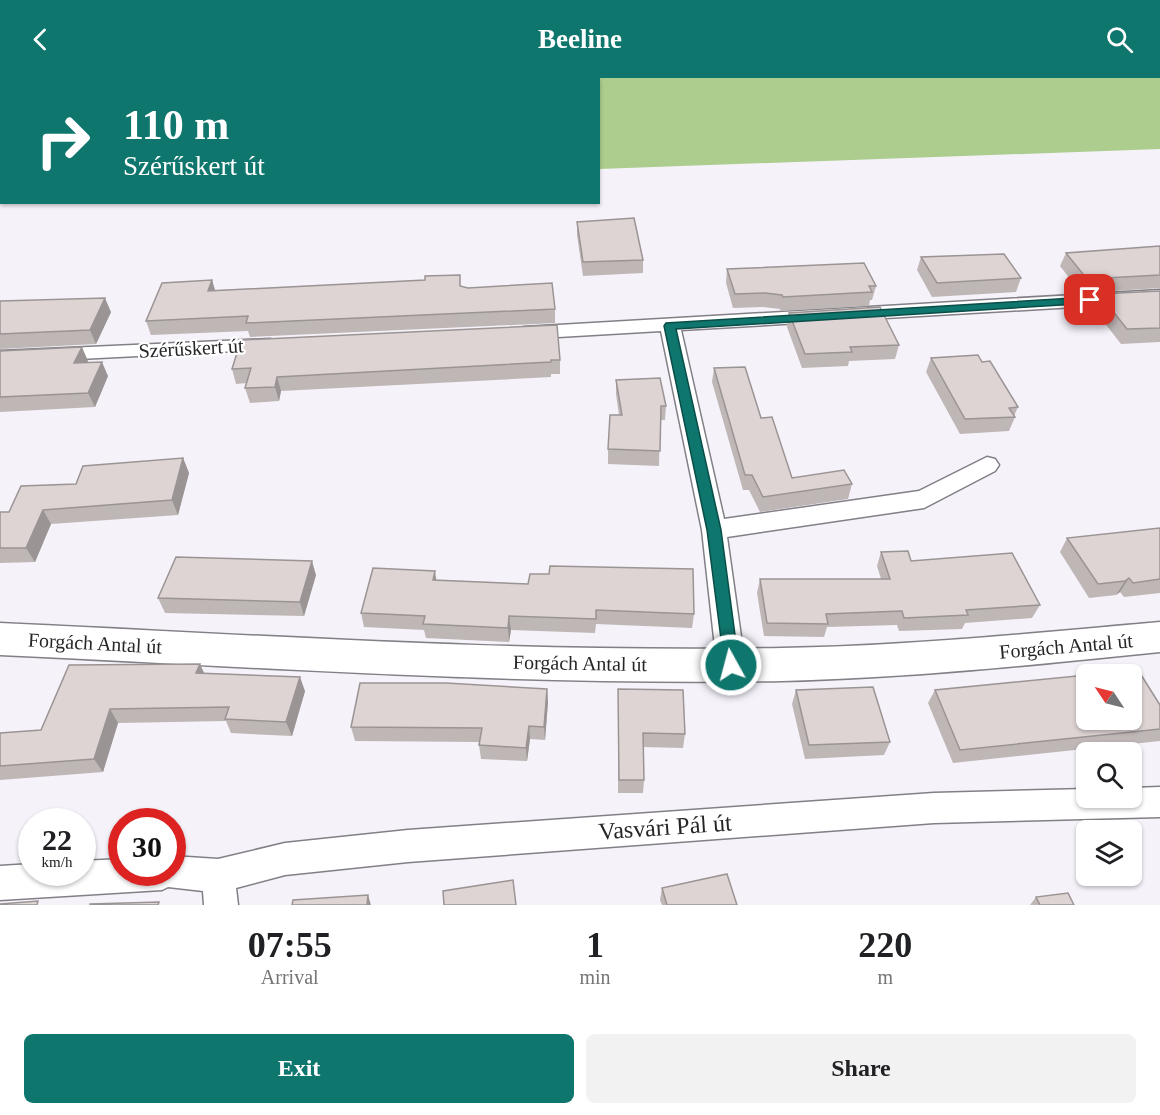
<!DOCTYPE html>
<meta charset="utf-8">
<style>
:root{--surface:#fff;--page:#f2f2f2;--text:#202124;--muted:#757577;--accent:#0f766e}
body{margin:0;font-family:Georgia,serif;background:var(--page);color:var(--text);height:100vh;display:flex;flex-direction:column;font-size:22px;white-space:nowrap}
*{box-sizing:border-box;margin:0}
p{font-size:20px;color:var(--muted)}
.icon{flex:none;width:33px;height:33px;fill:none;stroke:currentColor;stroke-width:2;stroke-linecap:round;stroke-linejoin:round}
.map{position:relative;height:827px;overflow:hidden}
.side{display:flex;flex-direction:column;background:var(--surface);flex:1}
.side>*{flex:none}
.top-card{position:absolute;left:0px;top:0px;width:600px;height:126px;box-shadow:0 2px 4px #0004;background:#0f766e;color:#fff;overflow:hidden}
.needle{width:39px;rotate:305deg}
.controls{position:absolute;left:1076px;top:586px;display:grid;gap:12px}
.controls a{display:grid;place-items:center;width:66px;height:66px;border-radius:9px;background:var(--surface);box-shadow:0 2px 4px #0004;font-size:30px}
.speed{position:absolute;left:18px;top:730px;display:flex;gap:12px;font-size:30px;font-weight:700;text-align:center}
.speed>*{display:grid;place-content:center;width:78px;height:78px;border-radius:50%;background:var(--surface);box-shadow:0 2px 4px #0004;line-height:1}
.speed small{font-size:15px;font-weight:400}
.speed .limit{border:9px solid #d22;background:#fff;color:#111}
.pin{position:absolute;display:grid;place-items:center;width:51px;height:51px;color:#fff;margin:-26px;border-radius:12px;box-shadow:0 3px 9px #0006}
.me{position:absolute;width:66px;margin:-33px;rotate:353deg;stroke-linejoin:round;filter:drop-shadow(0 0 4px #0008)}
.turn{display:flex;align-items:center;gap:21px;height:126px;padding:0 24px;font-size:27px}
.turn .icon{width:78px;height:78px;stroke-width:2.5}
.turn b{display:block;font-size:42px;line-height:51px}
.eta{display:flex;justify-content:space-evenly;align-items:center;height:102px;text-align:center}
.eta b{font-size:36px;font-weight:800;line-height:42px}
.button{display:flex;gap:12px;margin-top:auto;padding:12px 24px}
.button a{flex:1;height:69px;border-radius:9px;background:var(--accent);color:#fff;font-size:24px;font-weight:800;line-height:69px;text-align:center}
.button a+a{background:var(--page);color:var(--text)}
header{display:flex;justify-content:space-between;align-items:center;height:78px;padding:0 24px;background:var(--accent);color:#fff;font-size:27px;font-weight:800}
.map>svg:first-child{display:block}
.forest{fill:#accd8d}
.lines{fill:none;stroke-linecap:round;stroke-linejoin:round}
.street-casing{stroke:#827f86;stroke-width:3}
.secondary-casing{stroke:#827f86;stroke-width:3}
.street{fill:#fff;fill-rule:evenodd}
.secondary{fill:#fff;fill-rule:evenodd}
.wall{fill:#bfb6b6}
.shaded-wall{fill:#9b9494}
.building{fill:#ded4d4;stroke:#9b9494;stroke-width:1.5;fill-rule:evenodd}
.route{fill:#0f766e;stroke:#0a4d48;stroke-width:1.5}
.labels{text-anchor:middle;stroke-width:4.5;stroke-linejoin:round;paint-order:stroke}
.street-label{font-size:20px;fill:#272528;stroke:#fff}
.near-street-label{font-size:24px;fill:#272528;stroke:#fff}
</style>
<header><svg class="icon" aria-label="back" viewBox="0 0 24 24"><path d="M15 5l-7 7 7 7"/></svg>Beeline<svg class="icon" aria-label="search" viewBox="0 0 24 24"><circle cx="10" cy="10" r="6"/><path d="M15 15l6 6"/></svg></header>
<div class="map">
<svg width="1160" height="827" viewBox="0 0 1160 827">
<rect width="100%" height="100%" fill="#f5f2fa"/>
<!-- forest -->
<polygon class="forest" points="261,0 1160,0 1160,71 599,91 598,2 257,1"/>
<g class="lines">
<!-- street casing -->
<g class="street-casing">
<g id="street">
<polygon points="1160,212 1160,224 681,252 724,441 919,413 987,379 995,381 999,387 995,393 924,430 727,459 745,587 741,595 731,599 721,595 717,587 702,452 661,253 524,261 517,259 514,255 517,251 524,249"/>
<polygon points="270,261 277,263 280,267 277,271 0,285 0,273"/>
<polygon points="1160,709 1160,739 934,745 408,784 285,797 236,810 238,827 204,827 203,813 168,809 162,812 0,822 0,788 32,786 32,795 82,795 82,783 122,781 122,795 172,795 172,778 218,781 285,765 408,752 934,715 1086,711 1086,720 1131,720 1131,710"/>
</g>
</g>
<!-- secondary casing -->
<g class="secondary-casing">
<path id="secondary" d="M 1160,544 L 1160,574 C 1034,587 908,600 782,603 C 521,608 260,589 0,577 L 0,545 C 260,557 521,575 782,570 C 908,568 1034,555 1160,544 Z"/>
</g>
<!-- street -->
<use href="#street" class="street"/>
<!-- secondary -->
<use href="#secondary" class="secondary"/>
</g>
<!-- wall -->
<g class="wall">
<polygon points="577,144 643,182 643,195 583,198 577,157"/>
<polygon points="1160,168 1160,210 1081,215 1060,188 1066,175"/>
<polygon points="921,179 1021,200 1016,214 932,219 917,192"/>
<polygon points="727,191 876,208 872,222 870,222 869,228 781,233 780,231 763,229 733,230 726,205"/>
<polygon points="212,202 215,212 462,209 555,231 555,245 250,259 248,253 151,257 146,243"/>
<polygon points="1160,213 1160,264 1121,266 1093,230 1099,216"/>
<polygon points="0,223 111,234 96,266 0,271"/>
<polygon points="789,235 899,267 895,281 849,283 848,288 802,290 787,249"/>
<polygon points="0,273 88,283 87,285 108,298 95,329 0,334"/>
<polygon points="931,280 982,284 1018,329 1014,338 1015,339 1009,353 960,356 926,294"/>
<polygon points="560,282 560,296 551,296 551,299 281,313 279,323 250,325 245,310 247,305 236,306 232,291"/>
<polygon points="714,290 761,340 792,400 852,406 848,421 760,434 749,412 743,412 712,304"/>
<polygon points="616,302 666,328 665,342 660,342 659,388 608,386 608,371 619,337 616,316"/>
<polygon points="183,380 189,395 178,437 51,446 35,484 0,485 0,434 9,434 76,406"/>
<polygon points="1160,450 1160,515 1124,519 1120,514 1116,517 1089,520 1060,474 1067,460"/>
<polygon points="881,474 911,483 1040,527 1032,540 965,545 962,551 899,553 897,547 827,549 824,559 764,558 757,515 760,501 881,501 877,488"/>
<polygon points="316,497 304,538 165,535 158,520"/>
<polygon points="437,502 694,536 692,550 596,546 595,555 511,552 509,564 426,560 424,552 364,549 361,535"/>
<polygon points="204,596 305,613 292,658 231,655 226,643 118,645 103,694 0,702 0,655 41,652"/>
<polygon points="547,611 548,624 545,662 530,661 527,683 481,681 479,667 480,664 355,663 351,649"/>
<polygon points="618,611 685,656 683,670 643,669 644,702 643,715 618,715"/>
<polygon points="796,612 890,664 884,677 805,681 792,626"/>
<polygon points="935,612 1160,627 1160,663 953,685 928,625"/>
<polygon points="662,810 737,827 662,827 660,822"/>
<polygon points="1036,819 1074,827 1030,827"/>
</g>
<!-- shaded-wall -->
<g class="shaded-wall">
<polygon points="212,202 216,216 208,213"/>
<polygon points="105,220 111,234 96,266 90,252"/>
<polygon points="82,269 88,283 81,300 74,285"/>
<polygon points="102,284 108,298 95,329 88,315"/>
<polygon points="277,299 281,313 279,323 275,309"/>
<polygon points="183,380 189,395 178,437 172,422"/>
<polygon points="43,432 51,446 35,484 26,470"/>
<polygon points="312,483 316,497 304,538 300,524"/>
<polygon points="435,493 437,507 433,502"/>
<polygon points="1129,500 1120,514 1116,517 1125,503"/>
<polygon points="509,538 511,552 509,564 508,550"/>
<polygon points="200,586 206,599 196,595"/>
<polygon points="300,599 305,613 292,658 286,644"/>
<polygon points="547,611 548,624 545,662 544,649"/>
<polygon points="110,631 118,645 103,694 94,681"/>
<polygon points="529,648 530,661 527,683 526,670"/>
<polygon points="368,817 371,827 367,827"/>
</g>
<!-- building -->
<g class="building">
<polygon points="634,140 643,182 583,184 577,144"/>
<polygon points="1160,168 1160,197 1087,201 1066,175"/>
<polygon points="1004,176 1021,200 937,205 921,179"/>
<polygon points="864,185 876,208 869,208 872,214 783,219 782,217 765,215 735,216 727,191"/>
<polygon points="460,197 460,208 468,210 552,205 555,231 246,245 248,238 146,243 162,205 212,202 208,213 425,202 425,198"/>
<polygon points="1160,213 1160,250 1127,251 1099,216"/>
<polygon points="105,220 90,252 0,256 0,223"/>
<polygon points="880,229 899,267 850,269 852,274 805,276 789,235"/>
<polygon points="557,247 560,282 551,282 551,284 277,299 275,309 245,310 251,290 232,291 241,262"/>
<polygon points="82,269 74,285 102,284 88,315 0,319 0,273"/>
<polygon points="978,277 982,284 990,283 1018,329 1009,330 1015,339 965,341 931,280"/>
<polygon points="745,289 761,340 772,339 792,400 844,392 852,406 763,419 752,397 745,397 714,290"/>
<polygon points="660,300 666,328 661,328 660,373 608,371 610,337 622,337 616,302"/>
<polygon points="183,380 172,422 43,432 26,470 0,470 0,434 9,434 21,408 76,406 83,388"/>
<polygon points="1160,450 1160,501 1133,505 1129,500 1125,503 1098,506 1067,460"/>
<polygon points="908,473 911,483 1012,475 1040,527 966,532 968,537 904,540 902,533 826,536 828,546 767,545 760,501 890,501 881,474"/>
<polygon points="176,479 312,483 300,524 158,520"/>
<polygon points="550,488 693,491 694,536 596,532 596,541 509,538 508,550 423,546 425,538 361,535 373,490 435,493 433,502 528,506 530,496 549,496"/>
<polygon points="200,586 196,595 300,599 286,644 225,641 229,629 110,631 94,681 0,688 0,655 41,652 69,587"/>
<path d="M 1138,592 L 1160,627 L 1160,651 L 960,672 L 935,612 ZM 1086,597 L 1131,597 L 1131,642 L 1086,642 Z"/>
<polygon points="360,605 446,605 547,611 544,649 529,648 526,670 479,667 482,650 351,649"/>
<polygon points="873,609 890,664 809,667 796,612"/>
<polygon points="618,611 683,612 685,656 643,655 644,702 619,702"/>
<polygon points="727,796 737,827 667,827 662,810"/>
<polygon points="513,802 516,827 444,827 443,813"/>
<polygon points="1068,815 1074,827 1040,827 1036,819"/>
<polygon points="368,817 367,827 292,827 293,822"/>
<polygon points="38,823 37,827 0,827 0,826"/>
<polygon points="159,824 158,827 90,827 90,826"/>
</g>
<!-- route -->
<polygon class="route" points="1090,219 1096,222 1094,225 676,251 721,452 739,587 737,592 731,594 725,592 707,452 664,248 666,245"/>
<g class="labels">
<!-- street labels -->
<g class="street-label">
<text transform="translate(191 270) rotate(-3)" y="7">Szérűskert út</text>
<text transform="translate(95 565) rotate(3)" y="7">Forgách Antal út</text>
<text transform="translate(1066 568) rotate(-5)" y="7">Forgách Antal út</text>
<text transform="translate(580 585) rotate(1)" y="7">Forgách Antal út</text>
</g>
<!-- near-street labels -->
<g class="near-street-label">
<text transform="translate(665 749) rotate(-4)" y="8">Vasvári Pál út</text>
</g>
</g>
</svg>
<div class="controls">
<a><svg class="needle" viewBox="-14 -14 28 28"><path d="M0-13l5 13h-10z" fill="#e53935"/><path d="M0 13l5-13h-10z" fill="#757577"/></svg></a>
<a><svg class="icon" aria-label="search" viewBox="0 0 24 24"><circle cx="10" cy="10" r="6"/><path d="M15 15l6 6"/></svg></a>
<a><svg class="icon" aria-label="layers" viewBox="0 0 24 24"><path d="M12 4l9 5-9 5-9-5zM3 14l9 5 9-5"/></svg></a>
</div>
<div class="speed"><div>22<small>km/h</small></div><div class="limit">30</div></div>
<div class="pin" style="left:1090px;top:222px;background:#d93025"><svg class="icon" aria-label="arrive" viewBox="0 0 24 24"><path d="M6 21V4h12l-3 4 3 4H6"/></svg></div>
<svg class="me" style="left:731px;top:587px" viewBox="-20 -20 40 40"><circle r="17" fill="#0f766e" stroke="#fff" stroke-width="3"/><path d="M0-11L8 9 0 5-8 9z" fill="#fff"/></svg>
<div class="top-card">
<div class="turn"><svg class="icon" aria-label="right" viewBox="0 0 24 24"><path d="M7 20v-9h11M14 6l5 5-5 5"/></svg><div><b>110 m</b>Szérűskert út</div></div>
</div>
</div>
<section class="side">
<div class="eta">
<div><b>07:55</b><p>Arrival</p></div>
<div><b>1</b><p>min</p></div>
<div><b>220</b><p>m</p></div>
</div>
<div class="button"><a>Exit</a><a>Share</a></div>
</section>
